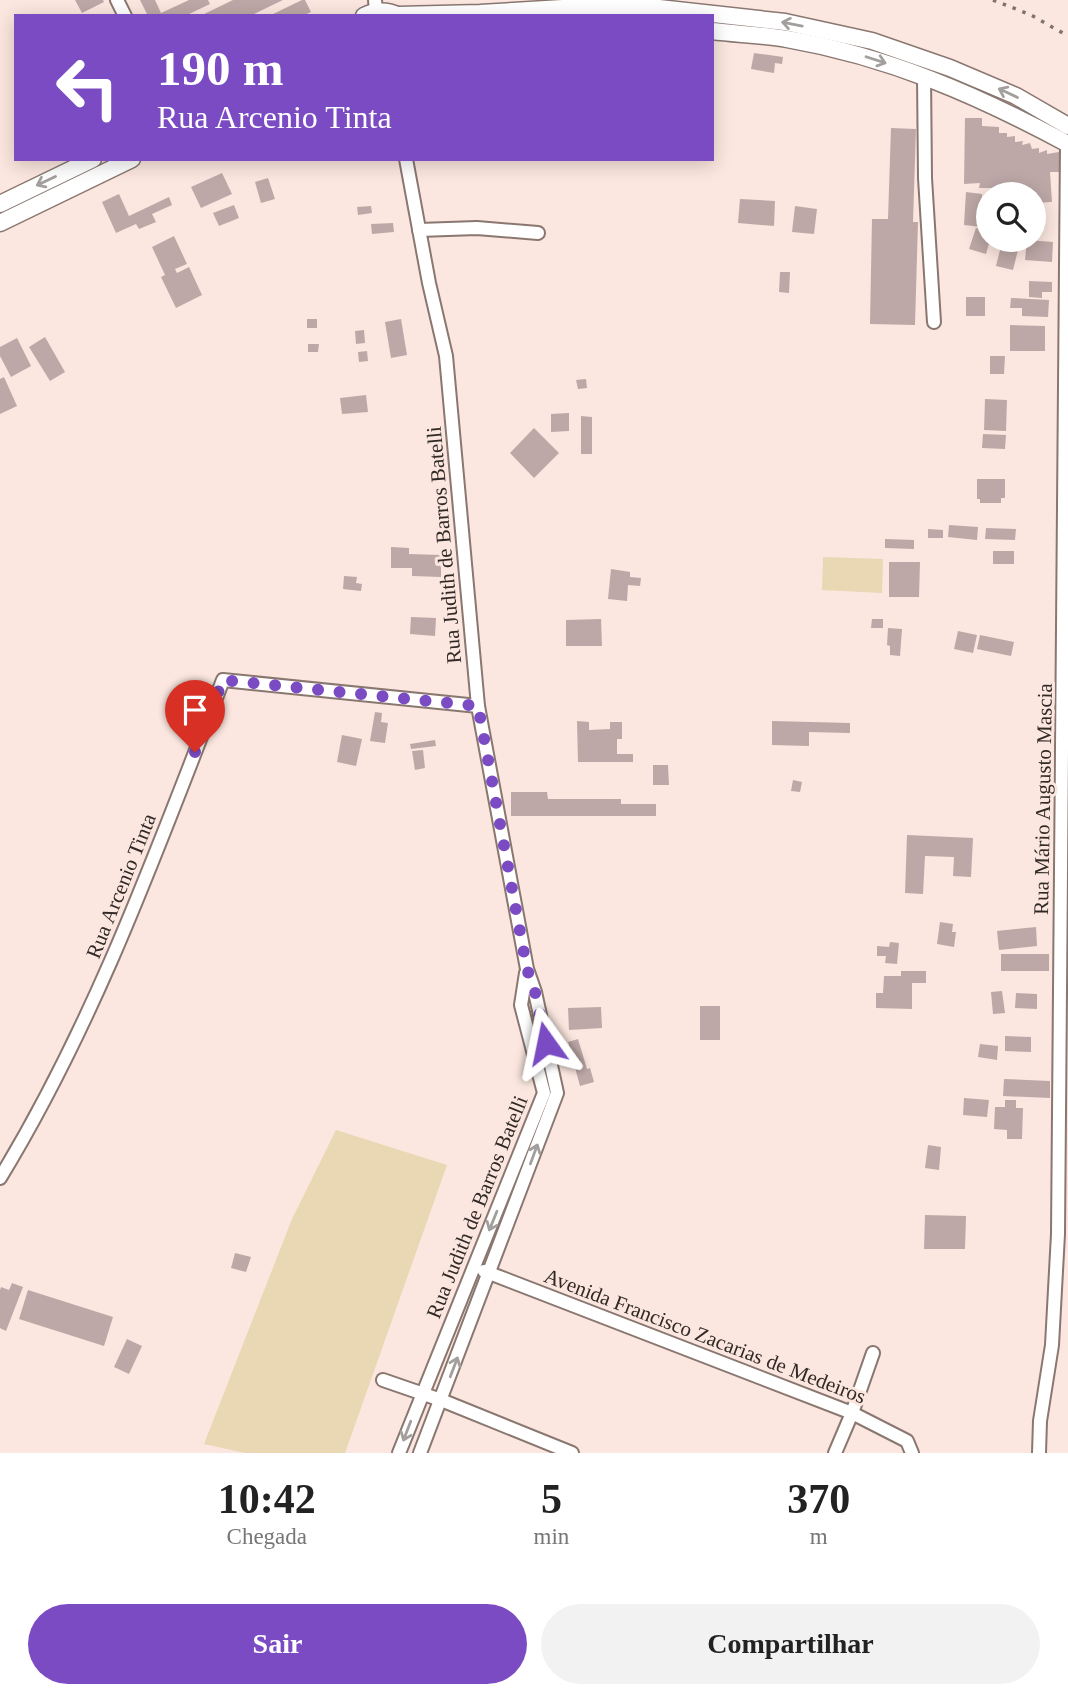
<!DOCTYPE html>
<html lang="pt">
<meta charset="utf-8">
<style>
:root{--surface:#fff;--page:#f2f2f2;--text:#222;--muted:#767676;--accent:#7a4bc3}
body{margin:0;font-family:"Times New Roman",serif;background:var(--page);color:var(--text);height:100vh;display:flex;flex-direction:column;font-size:26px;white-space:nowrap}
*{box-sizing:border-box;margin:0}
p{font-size:23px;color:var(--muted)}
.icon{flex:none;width:38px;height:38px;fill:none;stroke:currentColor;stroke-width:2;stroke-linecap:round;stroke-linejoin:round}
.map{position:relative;height:1453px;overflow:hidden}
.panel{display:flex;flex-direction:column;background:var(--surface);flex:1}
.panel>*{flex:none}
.hud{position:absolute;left:14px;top:14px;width:700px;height:147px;border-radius:0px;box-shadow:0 4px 18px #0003;background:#7a4bc3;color:#fff;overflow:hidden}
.buttons{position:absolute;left:976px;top:182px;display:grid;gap:14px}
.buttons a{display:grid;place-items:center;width:70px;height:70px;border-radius:50%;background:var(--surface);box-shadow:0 4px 18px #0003;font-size:35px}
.pin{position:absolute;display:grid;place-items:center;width:60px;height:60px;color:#fff;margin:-72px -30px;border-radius:50% 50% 50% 0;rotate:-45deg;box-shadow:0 0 7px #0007}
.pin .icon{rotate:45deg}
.me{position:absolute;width:77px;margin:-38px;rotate:348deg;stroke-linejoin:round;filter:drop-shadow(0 0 5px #0008)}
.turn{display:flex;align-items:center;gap:24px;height:147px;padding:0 28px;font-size:32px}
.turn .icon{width:91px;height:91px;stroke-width:2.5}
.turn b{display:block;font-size:49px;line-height:60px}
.eta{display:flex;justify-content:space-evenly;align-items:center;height:119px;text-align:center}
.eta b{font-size:42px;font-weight:700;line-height:49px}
.action{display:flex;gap:14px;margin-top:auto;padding:14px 28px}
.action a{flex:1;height:80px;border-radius:42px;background:var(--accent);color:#fff;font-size:28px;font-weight:700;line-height:80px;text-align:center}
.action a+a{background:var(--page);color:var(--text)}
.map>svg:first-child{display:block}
.green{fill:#ead7b3}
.building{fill:#bda8a7}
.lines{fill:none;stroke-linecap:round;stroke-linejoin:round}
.minor-casing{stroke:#897770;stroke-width:16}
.major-casing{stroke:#897770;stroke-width:19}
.minor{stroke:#fff;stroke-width:12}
.major{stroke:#fff;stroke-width:16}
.rail{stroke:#80736e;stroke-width:3.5;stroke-dasharray:3.5 7;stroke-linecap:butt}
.oneway{stroke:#a29f9d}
.route{stroke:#7a4bc3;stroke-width:12;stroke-dasharray:0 21.6}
.labels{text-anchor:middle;stroke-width:6;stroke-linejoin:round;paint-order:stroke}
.street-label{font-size:21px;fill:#312926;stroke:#fbe7df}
</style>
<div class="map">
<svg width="1068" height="1453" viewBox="0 0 1068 1453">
<rect width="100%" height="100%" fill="#fbe7df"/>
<!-- green -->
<g class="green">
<polygon points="823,557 883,559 882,593 822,590"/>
<polygon points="336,1130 447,1165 345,1453 245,1453 204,1444 292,1219"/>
</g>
<!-- building -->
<g class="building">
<polygon points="75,0 103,0 104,2 82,13"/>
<polygon points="140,0 155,0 161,13 189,0 208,0 210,4 185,16 148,16"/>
<polygon points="233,0 283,0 250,16 200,16"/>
<polygon points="302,0 305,0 311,12 302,16 269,16"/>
<polygon points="754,53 783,57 782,64 775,63 774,73 751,69"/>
<polygon points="965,118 982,118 982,126 999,127 999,133 1007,133 1007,137 1015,136 1015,142 1023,141 1022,145 1030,143 1032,149 1039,148 1039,153 1047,150 1047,154 1059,152 1060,172 1050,172 1052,202 1034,203 1034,194 999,193 999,188 979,188 980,183 964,184"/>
<polygon points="891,128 916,129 913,222 918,222 915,325 870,324 872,219 888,219"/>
<polygon points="222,173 232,194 201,208 191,187"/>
<polygon points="268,178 275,199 261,203 255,182"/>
<polygon points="966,192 982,194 982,227 964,225"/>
<polygon points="119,194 129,216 169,197 172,205 152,214 156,222 139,229 136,224 116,233 102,202"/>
<polygon points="740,199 775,201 774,226 738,223"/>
<polygon points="234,205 239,218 219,226 213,213"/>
<polygon points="371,206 372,213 358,215 357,207"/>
<polygon points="795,206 817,209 814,234 792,232"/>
<polygon points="393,223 394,232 372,234 371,224"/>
<polygon points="976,228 989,232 990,240 986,254 969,249"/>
<polygon points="174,236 187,264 175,269 177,273 189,267 202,295 176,308 161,277 165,275 152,247"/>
<polygon points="1027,240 1053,242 1052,262 1025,260"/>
<polygon points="1001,246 1018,250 1013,270 996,266"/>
<polygon points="780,272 790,272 789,293 779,292"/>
<polygon points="1029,281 1052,282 1052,292 1042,292 1042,298 1029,297"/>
<rect x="966" y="297" width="19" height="19"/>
<polygon points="1011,298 1049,300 1048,317 1022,316 1022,308 1010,308"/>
<rect x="307" y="319" width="10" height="9"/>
<polygon points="401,319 407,355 391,358 385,322"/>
<polygon points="1010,325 1045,326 1045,351 1010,351"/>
<polygon points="364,330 365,343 356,344 355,331"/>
<polygon points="45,337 65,372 50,381 29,347"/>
<polygon points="17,338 31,366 11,377 0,356 0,347"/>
<polygon points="308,344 319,344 318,352 308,352"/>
<polygon points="367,351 368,361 359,362 358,352"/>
<polygon points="990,356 1005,356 1004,374 990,374"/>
<polygon points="4,377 17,406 0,414 0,379"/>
<polygon points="586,379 587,388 578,389 576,380"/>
<polygon points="366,395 368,412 342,414 340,398"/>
<polygon points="985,399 1007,400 1006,431 984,430"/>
<polygon points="569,413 569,431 551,432 551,414"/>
<polygon points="581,416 592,417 592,454 581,454"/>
<polygon points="534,428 559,453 534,478 510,453"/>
<polygon points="983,434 1006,435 1005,449 982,448"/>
<polygon points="977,479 1005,479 1005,498 1001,498 1001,503 980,503 980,499 977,499"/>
<polygon points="949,525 978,527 977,540 948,537"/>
<polygon points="986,528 1016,529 1015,540 985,539"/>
<polygon points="928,529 943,530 943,538 928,538"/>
<polygon points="885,539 914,540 914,549 885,548"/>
<polygon points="391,547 409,548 409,554 441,555 441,577 412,576 412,568 391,568"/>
<rect x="993" y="551" width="21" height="13"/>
<polygon points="889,562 920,562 919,597 889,597"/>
<polygon points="611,569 630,572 630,577 641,578 640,586 628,585 627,601 608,599"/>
<polygon points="344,576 357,577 356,583 362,584 361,591 343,589"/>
<polygon points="411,617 436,618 435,636 410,634"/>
<polygon points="601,619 602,646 566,646 566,620"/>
<polygon points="872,619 883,619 883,628 871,628"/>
<polygon points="888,628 902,629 900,656 890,655 890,646 887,645"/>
<polygon points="958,631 977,635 973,653 954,649"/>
<polygon points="980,635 1014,642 1011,656 977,649"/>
<polygon points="375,712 382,713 381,722 388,723 385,743 370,741"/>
<polygon points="577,721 589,722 589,730 610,729 610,722 622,722 622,739 617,739 617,754 633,754 633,762 578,762"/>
<polygon points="772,721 850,723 850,733 809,732 809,746 772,745"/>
<polygon points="342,735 362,739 356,766 337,762"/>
<polygon points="435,740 436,746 411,749 410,744"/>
<polygon points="423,750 425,768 415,770 412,751"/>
<polygon points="653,765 668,765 669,785 653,785"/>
<polygon points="793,780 802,782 800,792 791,791"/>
<polygon points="511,792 547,792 548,799 621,799 621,804 656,804 656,816 511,816"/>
<polygon points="907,835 973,838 971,877 953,876 954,857 925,856 923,894 905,893"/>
<polygon points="940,922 953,924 952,932 956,932 954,947 937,944"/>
<polygon points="1036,927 1037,946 999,950 997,931"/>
<polygon points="890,942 899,943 897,964 885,963 886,956 877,956 877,946 889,947"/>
<rect x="1001" y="954" width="48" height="17"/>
<polygon points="901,971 926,971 926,983 912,983 912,1009 876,1008 876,993 883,993 884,976 901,976"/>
<polygon points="1002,991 1005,1013 993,1014 991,992"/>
<polygon points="1016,993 1037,994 1037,1009 1015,1008"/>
<rect x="700" y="1006" width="20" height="34"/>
<polygon points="601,1007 602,1028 569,1030 568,1008"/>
<polygon points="1005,1036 1031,1037 1031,1052 1005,1051"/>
<polygon points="578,1039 587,1069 590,1068 594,1082 580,1086 568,1042"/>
<polygon points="980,1044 998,1046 997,1060 978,1057"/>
<polygon points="1004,1079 1050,1081 1050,1098 1003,1096"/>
<polygon points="964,1098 989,1100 987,1117 963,1115"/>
<polygon points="1005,1100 1016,1100 1016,1108 1023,1108 1022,1139 1007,1139 1007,1130 994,1129 995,1107 1005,1107"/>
<polygon points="928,1145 941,1147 939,1170 925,1168"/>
<polygon points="925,1215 966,1216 965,1249 924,1249"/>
<polygon points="235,1253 251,1257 246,1272 231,1268"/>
<polygon points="12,1283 23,1287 6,1331 0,1328 0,1290 1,1287 9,1290"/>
<polygon points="28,1290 113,1317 104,1346 19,1319"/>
<polygon points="127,1339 142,1346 129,1374 114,1367"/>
</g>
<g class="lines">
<!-- minor casing -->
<g class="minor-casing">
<g id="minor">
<polyline points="117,0 125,16"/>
<polyline points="375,0 376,11"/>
<polyline points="924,76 925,178 934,322"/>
<polyline points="406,159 429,283 446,356 478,706 527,969 535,992 557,1093 420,1453"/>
<polyline points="419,230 477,228 538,233"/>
<path d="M 0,1178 C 95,1022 157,850 223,680 L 478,706"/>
<polyline points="484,1271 852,1413 907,1441 912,1453"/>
<polyline points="383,1380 441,1400 572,1453"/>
<polyline points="399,1453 544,1093 521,1005 526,973"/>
<polyline points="835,1453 852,1413 873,1353"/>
<polyline points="1039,1453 1040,1421 1052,1345 1058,1234 1067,144"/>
</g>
</g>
<!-- major casing -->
<g class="major-casing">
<g id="major">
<polyline points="398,15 480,13 579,7 659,8 785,22 872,41 950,68 1016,96 1068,126"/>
<path d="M 364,16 C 376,10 387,10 399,16"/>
<path d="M 712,31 C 737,34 763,35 787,39 C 890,57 977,95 1068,144"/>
<polyline points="0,204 93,159"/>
<polyline points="0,223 132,159"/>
</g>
</g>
<!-- minor -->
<use href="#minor" class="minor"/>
<!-- major -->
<use href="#major" class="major"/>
<!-- rail -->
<polyline class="rail" points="993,0 1031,15 1068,36"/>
</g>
<!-- one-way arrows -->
<defs><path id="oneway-shaft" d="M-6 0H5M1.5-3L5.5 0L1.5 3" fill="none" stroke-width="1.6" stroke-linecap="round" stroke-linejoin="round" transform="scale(1.75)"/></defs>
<g class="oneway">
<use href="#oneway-shaft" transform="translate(792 24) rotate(-169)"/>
<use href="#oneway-shaft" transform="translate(876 60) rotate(18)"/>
<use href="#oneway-shaft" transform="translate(1008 93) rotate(-155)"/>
<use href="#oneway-shaft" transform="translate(46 181) rotate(155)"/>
<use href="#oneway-shaft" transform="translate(534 1154) rotate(-70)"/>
<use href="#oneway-shaft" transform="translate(493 1221) rotate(112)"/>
<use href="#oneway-shaft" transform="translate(454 1367) rotate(-69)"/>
<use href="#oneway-shaft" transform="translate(407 1431) rotate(111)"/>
</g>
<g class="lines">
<!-- route -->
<polyline class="route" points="195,752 223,680 478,706 527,969 535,992 546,1043"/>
</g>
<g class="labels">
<!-- street labels -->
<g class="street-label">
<text transform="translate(444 545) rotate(-95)" y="7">Rua Judith de Barros Batelli</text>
<text transform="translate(1043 799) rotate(-89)" y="7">Rua Mário Augusto Mascia</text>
<text transform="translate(121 886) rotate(-68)" y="7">Rua Arcenio Tinta</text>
<text transform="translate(477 1207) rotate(-68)" y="7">Rua Judith de Barros Batelli</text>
<text transform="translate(705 1336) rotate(21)" y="7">Avenida Francisco Zacarias de Medeiros</text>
</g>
</g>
</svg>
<div class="buttons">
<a><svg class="icon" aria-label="search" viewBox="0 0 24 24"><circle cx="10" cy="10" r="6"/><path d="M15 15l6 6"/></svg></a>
</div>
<div class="pin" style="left:195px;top:752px;background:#d93025"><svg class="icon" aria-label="arrive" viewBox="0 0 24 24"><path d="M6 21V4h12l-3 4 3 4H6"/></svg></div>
<svg class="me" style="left:546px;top:1043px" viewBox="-20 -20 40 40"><path d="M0-17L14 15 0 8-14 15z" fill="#7a4bc3" stroke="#fff" stroke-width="4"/></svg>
<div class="hud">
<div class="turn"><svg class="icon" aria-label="left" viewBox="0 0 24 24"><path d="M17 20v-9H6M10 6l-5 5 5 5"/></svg><div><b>190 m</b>Rua Arcenio Tinta</div></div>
</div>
</div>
<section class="panel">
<div class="eta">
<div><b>10:42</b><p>Chegada</p></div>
<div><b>5</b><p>min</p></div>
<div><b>370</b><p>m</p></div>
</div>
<div class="action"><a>Sair</a><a>Compartilhar</a></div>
</section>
